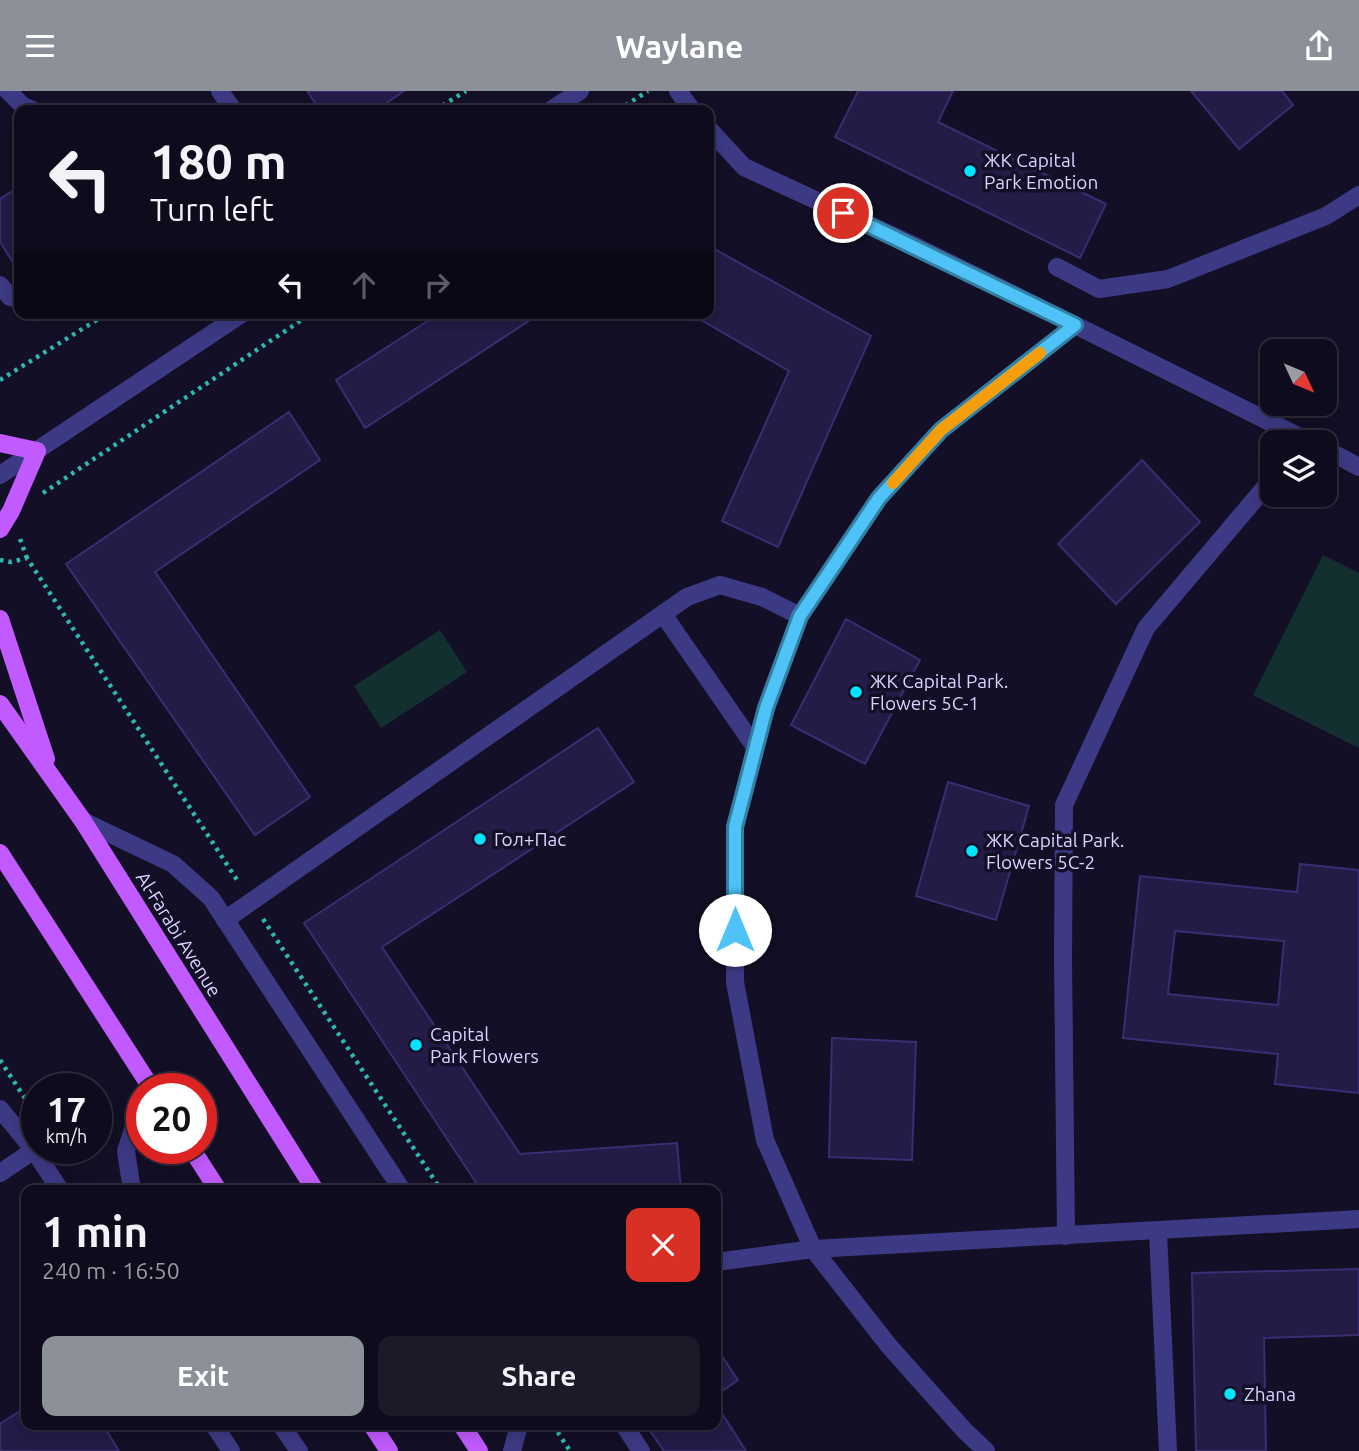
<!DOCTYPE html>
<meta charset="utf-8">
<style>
:root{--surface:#0e0b1c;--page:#1c1929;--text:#f1f3f6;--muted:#9b9ba3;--line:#2e2b3b;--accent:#8c9099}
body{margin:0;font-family:Ubuntu,sans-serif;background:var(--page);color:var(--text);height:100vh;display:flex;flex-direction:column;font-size:26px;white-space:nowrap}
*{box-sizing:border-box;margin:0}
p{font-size:23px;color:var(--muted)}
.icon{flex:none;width:38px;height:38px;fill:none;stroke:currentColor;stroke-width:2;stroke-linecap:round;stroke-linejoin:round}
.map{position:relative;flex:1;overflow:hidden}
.panel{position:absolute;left:21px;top:1094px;width:700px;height:245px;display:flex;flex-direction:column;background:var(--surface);border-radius:14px;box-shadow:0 4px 18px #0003,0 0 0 2px var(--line)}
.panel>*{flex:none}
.guide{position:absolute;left:14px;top:14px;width:700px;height:214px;border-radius:14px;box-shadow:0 4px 18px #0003,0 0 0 2px var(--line);background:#0e0b1c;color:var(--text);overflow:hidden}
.needle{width:46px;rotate:134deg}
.controls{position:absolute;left:1260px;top:248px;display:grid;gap:14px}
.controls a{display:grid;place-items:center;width:77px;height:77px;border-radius:14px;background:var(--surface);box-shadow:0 4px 18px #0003,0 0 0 2px var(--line);font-size:35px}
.speed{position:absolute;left:21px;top:982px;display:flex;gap:14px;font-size:35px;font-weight:700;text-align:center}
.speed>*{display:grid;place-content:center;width:91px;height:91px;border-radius:50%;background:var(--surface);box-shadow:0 4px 18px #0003,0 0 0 2px var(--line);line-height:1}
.speed small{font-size:18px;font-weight:400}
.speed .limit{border:10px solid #d22;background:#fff;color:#111}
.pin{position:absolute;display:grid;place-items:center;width:60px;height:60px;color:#fff;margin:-30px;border:4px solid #fff;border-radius:50%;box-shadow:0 2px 7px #0007}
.me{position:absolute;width:77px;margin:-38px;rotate:0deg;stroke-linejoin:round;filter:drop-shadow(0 0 5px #0008)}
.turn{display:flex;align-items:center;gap:24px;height:147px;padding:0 21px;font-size:32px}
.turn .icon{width:91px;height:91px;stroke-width:2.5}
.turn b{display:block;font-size:49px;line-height:60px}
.lanes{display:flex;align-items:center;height:66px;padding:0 21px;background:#0003;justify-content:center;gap:35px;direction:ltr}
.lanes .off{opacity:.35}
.round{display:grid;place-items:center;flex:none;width:74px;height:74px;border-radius:14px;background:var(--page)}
.headline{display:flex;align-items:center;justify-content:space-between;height:119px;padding:0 21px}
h1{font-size:42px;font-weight:600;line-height:52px}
.primary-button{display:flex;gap:14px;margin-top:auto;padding:14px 21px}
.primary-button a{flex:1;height:80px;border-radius:14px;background:var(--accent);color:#fff;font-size:28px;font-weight:600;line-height:80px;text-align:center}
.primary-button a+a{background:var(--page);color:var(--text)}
header{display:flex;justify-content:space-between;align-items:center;height:91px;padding:0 21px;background:var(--accent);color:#fff;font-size:32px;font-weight:600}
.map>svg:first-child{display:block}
.green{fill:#12302f}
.building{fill:#241b47;stroke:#3b2d73;stroke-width:2;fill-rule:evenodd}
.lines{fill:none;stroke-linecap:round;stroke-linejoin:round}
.path{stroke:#2fb8b0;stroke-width:4.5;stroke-dasharray:3.5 5;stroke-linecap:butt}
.minor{stroke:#3d3a85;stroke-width:18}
.major{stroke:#c25bff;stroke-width:18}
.route-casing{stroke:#337fa1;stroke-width:18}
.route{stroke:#4fc3f7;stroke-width:12}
.slow{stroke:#f59e0b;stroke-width:12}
.poi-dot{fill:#00e5ff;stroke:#130f26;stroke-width:2.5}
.labels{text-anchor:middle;stroke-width:7;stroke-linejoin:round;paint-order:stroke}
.poi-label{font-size:19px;fill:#d9d4ff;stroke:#130f26;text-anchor:start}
.street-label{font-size:19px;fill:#d9d4ff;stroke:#130f26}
</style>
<header><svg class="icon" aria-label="menu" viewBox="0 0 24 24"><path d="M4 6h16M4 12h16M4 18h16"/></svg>Waylane<svg class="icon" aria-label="share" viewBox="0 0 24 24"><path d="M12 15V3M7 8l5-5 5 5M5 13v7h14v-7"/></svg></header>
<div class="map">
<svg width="1359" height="1360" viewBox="0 0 1359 1360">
<rect width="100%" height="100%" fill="#130f26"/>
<!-- green -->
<g class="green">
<polygon points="1323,464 1359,482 1359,657 1253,604"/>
<polygon points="440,539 467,581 381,637 354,595"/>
</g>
<!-- building -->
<g class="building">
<polygon points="307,0 404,0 376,19 320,19"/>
<polygon points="858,0 953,0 938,31 1106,113 1080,167 835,46"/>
<polygon points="1191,0 1282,0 1293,14 1239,58"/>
<polygon points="19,96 19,181 0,151 0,108"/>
<polygon points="709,155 871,245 778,456 722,430 789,280 689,222 709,222"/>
<polygon points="440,222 541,222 365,337 336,289"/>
<polygon points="289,321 320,369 155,481 310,706 255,744 66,473"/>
<polygon points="1142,369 1200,431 1116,513 1058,453"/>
<polygon points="846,528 920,569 865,673 791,634"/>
<polygon points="598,637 634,691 382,856 520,1063 677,1052 681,1099 481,1099 304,832"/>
<polygon points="948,691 1029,715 996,829 916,805"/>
<path d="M 1300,773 L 1359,779 L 1359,1002 L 1275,993 L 1278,963 L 1123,947 L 1140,785 L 1297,801 ZM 1175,840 L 1284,850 L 1278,914 L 1168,903 Z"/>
<polygon points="832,947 916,951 912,1069 829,1066"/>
<polygon points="1359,1178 1359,1244 1264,1247 1266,1360 1196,1360 1192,1182"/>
<polygon points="716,1256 738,1289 716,1304"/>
<polygon points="716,1313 746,1360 664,1360 646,1334 716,1334"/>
<polygon points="26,1316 26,1334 103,1334 119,1360 0,1360 0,1333"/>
</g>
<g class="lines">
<!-- path -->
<g class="path">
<polyline points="435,19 466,0"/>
<polyline points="618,19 648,0"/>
<polyline points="0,289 108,222"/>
<polyline points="43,402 312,222"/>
<polyline points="20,448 27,467"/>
<polyline points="0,469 11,471 27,467 239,792"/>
<polyline points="263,828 441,1099"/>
<polyline points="0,969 30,1015"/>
<polyline points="553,1334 570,1360"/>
</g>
<!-- minor -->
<g class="minor">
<polyline points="8,0 23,15 33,19"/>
<polyline points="220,0 233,19"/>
<polyline points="678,0 692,19"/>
<polyline points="551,19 580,0"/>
<polyline points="709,38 744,76 917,156 1075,234 941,339 879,407 800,525 766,617 735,736 735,891 765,1049 813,1158 889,1255 964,1339 986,1360"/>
<polyline points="1057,176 1099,198 1168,188 1326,125 1359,104"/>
<polyline points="0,194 10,206 19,208"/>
<polyline points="1075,234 1312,352"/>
<polyline points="1325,358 1359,376"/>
<polyline points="0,384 243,222"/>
<polyline points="663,523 755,656"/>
<polyline points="83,730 173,773 211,807 402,1099"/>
<polyline points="225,829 687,506 720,494 762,506 800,525"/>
<polyline points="0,1018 34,1059 60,1099"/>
<polyline points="0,1082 34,1059"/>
<polyline points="132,1099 126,1060 142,1011"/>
<polyline points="1158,1141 1168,1360"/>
<polyline points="1066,1145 1063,867 1064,714 1146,537 1272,388"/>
<polyline points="716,1171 813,1158 1359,1128"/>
<polyline points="214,1334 231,1360"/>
<polyline points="281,1334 299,1360"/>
<polyline points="624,1334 641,1360"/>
<polyline points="512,1360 519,1334"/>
</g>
<!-- major -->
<g class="major">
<polyline points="0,352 37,360 11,420 0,438"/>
<polyline points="0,528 46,668"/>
<polyline points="0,613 83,730 315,1099"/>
<polyline points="0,762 152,998"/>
<polyline points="191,1057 218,1099"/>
<polyline points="372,1334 389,1360"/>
<polyline points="462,1334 479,1360"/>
</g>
</g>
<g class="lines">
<!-- route casing -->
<g class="route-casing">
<polyline id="route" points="735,839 735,736 766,617 800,525 879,407 941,339 1075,234 843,122"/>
</g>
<!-- route -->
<use href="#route" class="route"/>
<!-- slow -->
<polyline class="slow" points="893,392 941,339 1040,262"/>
</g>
<!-- markers -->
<g class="poi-dot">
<circle cx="970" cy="80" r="7"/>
<circle cx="856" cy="601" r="7"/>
<circle cx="480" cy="748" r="7"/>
<circle cx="972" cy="760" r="7"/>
<circle cx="416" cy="954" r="7"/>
<circle cx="1230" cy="1303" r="7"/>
</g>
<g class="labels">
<!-- poi labels -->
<g class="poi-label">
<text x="984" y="76">ЖК Capital<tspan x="984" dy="22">Park Emotion</tspan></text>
<text x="870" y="597">ЖК Capital Park.<tspan x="870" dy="22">Flowers 5C-1</tspan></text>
<text x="494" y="755">Гол+Пас</text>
<text x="986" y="756">ЖК Capital Park.<tspan x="986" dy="22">Flowers 5C-2</tspan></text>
<text x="430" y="950">Capital<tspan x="430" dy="22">Park Flowers</tspan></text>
<text x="1244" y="1310">Zhana</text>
</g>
<!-- street labels -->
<g class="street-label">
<text transform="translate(179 843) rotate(58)" y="7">Al-Farabi Avenue</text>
</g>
</g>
</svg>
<div class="controls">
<a><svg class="needle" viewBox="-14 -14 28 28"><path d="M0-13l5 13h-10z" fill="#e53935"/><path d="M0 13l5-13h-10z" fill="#9b9ba3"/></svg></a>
<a><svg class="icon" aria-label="layers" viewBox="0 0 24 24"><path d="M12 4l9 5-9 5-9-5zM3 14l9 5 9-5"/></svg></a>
</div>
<div class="speed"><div>17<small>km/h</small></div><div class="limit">20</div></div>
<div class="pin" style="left:843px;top:122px;background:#d93025"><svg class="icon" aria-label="arrive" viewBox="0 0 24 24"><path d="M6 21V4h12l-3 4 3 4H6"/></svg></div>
<svg class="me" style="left:735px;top:839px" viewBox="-20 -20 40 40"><circle r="19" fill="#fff"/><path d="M0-13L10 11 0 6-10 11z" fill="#4fc3f7"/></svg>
<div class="guide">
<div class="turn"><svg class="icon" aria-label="left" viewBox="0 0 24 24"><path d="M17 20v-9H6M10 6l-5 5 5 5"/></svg><div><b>180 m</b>Turn left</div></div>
<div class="lanes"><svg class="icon" aria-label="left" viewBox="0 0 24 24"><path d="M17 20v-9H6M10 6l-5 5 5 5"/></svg><svg class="icon off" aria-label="ahead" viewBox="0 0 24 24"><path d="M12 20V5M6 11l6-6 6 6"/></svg><svg class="icon off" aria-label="right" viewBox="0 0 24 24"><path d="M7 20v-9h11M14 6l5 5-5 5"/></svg></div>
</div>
<section class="panel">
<div class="headline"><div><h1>1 min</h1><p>240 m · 16:50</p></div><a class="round" style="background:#d93025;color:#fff"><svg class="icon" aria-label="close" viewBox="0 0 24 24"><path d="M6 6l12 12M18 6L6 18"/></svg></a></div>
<div class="primary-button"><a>Exit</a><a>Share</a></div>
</section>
</div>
